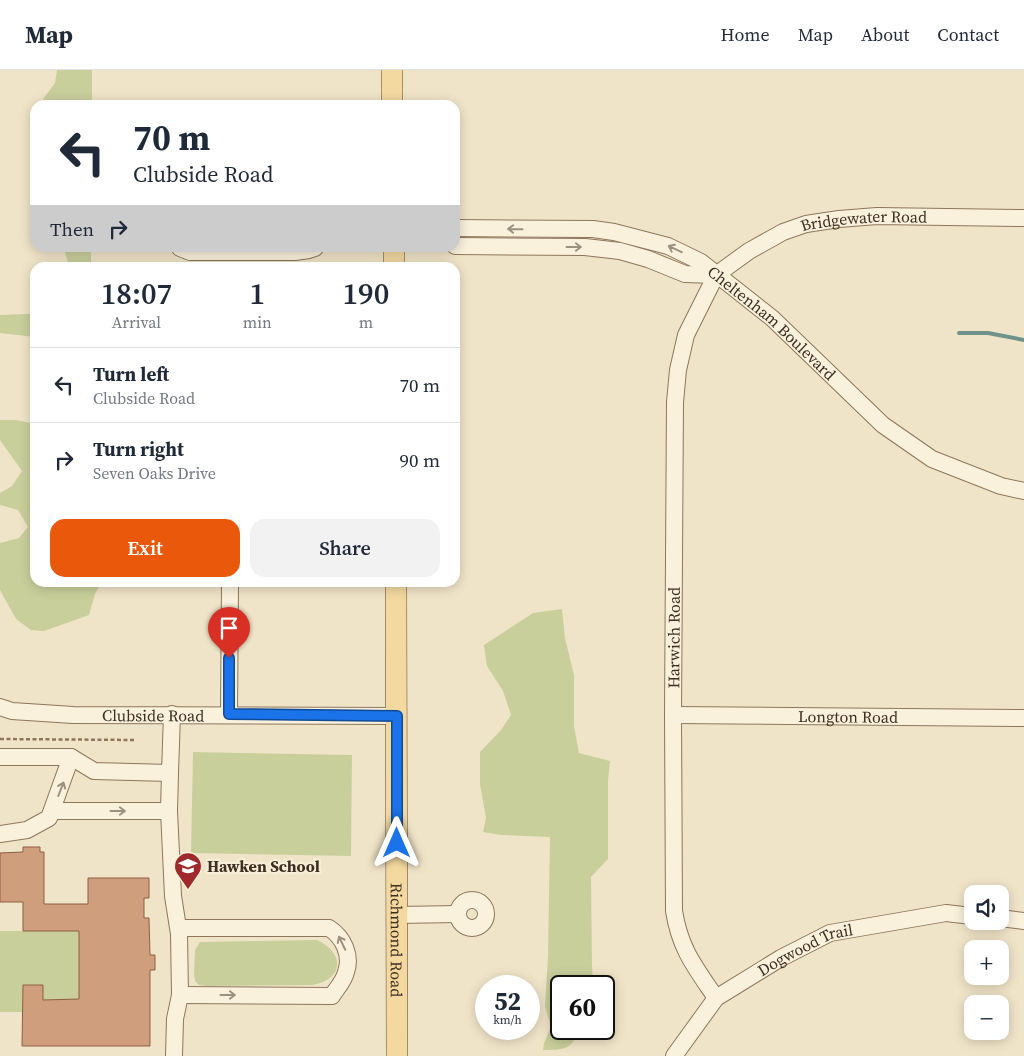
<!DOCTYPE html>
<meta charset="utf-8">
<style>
:root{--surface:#fff;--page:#f2f2f3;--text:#1f2937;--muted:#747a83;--line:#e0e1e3;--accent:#ea580c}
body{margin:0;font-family:"Source Serif 4",serif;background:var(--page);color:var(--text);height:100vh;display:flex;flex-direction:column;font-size:19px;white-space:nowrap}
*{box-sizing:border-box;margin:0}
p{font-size:16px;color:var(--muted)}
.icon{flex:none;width:28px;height:28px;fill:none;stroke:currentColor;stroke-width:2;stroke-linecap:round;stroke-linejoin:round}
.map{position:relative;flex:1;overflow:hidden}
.drawer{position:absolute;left:30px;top:192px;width:430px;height:325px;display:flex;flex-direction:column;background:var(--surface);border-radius:15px;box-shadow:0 2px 12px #0003}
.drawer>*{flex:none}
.top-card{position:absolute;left:30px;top:30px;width:430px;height:152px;border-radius:15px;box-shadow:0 2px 12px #0003;background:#fff;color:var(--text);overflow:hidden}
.tools{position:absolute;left:964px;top:815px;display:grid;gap:10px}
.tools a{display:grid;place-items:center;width:45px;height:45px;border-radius:10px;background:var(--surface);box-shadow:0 2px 12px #0003;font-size:25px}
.speed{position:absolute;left:475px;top:905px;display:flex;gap:10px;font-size:25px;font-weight:700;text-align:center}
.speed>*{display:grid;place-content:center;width:65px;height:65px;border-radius:50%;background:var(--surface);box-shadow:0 2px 12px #0003;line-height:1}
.speed small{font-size:12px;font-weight:400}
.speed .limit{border:2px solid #111;border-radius:8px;background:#fff;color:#111}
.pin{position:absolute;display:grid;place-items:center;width:42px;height:42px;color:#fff;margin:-51px -21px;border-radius:50% 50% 50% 0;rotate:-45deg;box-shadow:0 0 5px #0007}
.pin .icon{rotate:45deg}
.me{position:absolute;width:55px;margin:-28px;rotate:0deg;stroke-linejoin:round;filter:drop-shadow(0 0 4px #0008)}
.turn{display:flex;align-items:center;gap:18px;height:105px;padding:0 20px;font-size:22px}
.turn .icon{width:65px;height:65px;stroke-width:2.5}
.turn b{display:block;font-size:35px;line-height:42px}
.then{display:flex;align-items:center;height:48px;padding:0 20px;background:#0003;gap:10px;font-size:19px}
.eta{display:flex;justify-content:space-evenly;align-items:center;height:85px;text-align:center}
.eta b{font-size:30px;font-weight:600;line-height:35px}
.primary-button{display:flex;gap:10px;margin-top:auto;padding:10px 20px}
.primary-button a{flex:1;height:58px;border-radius:15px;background:var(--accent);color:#fff;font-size:20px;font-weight:600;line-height:58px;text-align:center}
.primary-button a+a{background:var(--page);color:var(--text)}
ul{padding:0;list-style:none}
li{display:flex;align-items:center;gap:15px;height:75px;padding:0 20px;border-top:1px solid var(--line)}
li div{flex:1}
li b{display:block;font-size:19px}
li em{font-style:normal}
header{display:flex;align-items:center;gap:30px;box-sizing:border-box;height:70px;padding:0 25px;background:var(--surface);border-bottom:1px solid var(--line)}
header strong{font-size:24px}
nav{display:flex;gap:28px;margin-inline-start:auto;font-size:18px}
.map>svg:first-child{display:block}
.green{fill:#c9cf9b}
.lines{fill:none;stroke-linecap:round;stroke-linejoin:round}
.stream{stroke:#6f938a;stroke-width:4}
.building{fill:#cf9f7d;stroke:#8d5f41}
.minor-casing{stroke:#8d765c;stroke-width:18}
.major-casing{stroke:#5b4430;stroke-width:22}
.path{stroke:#8d765c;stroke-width:2.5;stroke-dasharray:4 2.5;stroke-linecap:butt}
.minor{stroke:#faf1dc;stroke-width:16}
.major{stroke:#f3d9a0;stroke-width:21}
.oneway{stroke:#9c907e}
.route-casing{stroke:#114b97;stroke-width:12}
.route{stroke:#1a73e8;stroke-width:9}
.labels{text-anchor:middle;stroke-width:4.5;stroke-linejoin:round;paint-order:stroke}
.street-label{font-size:16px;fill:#3d2e20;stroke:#f7eed8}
.poi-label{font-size:16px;font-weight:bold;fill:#3d2e20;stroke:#f7eed8;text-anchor:start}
</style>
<header>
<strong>Map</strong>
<nav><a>Home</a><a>Map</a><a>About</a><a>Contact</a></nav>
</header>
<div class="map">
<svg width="1024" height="986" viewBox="0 0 1024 986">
<rect width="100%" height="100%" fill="#f0e4c8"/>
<!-- green -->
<g class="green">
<polygon points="57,0 92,0 92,35 47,35 43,29 55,13"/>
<polygon points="64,178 91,178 91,197 69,197"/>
<polygon points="25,244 35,244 35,267 0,263 0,245"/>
<polygon points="0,350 16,350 35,354 35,512 101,513 95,524 89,545 44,561 31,560 16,549 0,520 0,473 19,468 28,457 18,440 0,435 0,423 12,416 22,401 0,370"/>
<path d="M 562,539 L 565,568 L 574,605 L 574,656 L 579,683 L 610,691 L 608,711 L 608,789 L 591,807 L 592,894 L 593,916 L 561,916 L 561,959 L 580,959 C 571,980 565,980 543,980 L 544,973 L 551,957 L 545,936 L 548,886 L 550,767 L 501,765 L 483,762 L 486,748 L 480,714 L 480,682 L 501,660 L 511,645 L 503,621 L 487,596 L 484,575 L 533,543 Z"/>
<polygon points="193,682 352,685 351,786 191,783"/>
<polygon points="0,861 79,861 79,929 43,930 43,915 23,915 23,935 29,942 0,942"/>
<path d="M 317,870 C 345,883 344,909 313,915 L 208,916 L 199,915 L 195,911 L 194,904 L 195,880 L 200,872 Z"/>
</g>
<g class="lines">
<!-- stream -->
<polyline class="stream" points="959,263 988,263 1024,270"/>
</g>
<!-- building -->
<polygon class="building" points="23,777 40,777 40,782 44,782 44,834 88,834 88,808 149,808 149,828 144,828 144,848 149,848 150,885 155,885 155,900 150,900 150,976 22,976 23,915 43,915 43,930 79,929 79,861 23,861 23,832 0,832 0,783 23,782"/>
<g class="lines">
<!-- minor casing -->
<g class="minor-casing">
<g id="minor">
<path id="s1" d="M 455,158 L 593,159 L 614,162 L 668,176 L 701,192 L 772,248 L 883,355 L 932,389 L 1001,416 L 1024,421"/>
<polyline points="455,176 585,177 620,181 648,189 685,204 716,205"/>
<polyline points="180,178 190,182 295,182 309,180 315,178"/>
<path id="s2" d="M 0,637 L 12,641 L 73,645 L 397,646"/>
<polyline points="229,644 230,512"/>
<path id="s3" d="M 673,645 L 1024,648"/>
<polyline points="0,687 71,687 94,701 170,703 172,644"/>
<polyline points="170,703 169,741 173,826 179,864 180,925 175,949 174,986"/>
<polyline points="52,741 169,741"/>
<polyline points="0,764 27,760 49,748 71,687"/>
<circle cx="472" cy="844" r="14"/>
<polyline points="397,845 458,844"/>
<polyline points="1000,848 1024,851"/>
<path d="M 179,858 L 329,858 C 343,867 352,885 346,902 C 344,911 337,918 332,926 L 180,925"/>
<path id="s4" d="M 716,928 C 695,897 680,879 674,841 L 673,645 L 675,332 L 678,300 L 686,265 L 716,205 L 749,181 L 783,162 L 806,154 L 839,149 L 877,146 L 1024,148"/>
<path id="s5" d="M 674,986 L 716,928 L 781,888 L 830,863 L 946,843 L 972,846"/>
</g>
</g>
<!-- major casing -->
<g class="major-casing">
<g id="major">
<polyline points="392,0 392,35"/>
<polyline points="394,178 394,198"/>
<path id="s6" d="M 396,512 L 397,986"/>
</g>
</g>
<!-- path -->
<polyline class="path" points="0,669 136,670"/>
<!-- minor -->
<use href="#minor" class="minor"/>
<!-- major -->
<use href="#major" class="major"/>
</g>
<!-- one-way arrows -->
<defs><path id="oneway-shaft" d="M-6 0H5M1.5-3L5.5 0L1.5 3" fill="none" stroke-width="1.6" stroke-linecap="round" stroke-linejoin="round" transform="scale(1.25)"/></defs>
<g class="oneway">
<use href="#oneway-shaft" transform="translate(515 159) rotate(-179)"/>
<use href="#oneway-shaft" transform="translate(574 177)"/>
<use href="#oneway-shaft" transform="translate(675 179) rotate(-155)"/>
<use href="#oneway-shaft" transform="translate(61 719) rotate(-69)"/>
<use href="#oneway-shaft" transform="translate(118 741)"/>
<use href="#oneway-shaft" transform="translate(342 873) rotate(-116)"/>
<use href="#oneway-shaft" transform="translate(228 925)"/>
</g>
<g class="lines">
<!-- route casing -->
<g class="route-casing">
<polyline id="route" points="229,588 229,644 397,646 397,773"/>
</g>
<!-- route -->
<use href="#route" class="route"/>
</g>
<!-- icons -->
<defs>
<g id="school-pin" transform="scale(1.4375)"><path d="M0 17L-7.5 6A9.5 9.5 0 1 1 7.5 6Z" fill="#9e2a2b" stroke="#f7eed8"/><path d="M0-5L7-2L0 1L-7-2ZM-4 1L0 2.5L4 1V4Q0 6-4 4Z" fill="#fff"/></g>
</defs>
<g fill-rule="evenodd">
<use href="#school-pin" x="188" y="796"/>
</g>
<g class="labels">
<!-- street labels -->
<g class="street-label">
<text dy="6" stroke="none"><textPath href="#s4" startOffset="904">Bridgewater Road</textPath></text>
<text dy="6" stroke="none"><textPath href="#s1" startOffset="345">Cheltenham Boulevard</textPath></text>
<text dy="6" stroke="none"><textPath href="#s4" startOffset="371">Harwich Road</textPath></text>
<text dy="6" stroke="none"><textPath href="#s2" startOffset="154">Clubside Road</textPath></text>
<text dy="6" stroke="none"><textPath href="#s3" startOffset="175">Longton Road</textPath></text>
<text dy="6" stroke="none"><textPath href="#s6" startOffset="358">Richmond Road</textPath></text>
<text dy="6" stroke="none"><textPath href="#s5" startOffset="174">Dogwood Trail</textPath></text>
</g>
<!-- poi labels -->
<g class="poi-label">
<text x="207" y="802">Hawken School</text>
</g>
</g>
</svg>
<div class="tools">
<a><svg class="icon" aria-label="sound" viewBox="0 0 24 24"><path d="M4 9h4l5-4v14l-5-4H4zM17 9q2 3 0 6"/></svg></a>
<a>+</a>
<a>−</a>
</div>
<div class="speed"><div>52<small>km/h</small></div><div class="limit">60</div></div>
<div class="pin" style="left:229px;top:588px;background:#d93025"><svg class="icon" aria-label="arrive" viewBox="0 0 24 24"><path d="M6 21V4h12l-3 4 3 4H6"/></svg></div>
<svg class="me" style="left:397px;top:773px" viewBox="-20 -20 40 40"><path d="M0-17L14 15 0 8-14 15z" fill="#1a73e8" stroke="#fff" stroke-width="4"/></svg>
<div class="top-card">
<div class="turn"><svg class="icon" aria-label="left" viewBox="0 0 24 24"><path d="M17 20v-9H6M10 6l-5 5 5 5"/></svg><div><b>70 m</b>Clubside Road</div></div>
<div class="then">Then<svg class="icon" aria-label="right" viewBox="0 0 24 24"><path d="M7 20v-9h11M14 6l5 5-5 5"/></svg></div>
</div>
<section class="drawer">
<div class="eta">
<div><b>18:07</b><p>Arrival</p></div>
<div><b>1</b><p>min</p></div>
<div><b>190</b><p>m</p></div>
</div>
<ul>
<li><svg class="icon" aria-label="left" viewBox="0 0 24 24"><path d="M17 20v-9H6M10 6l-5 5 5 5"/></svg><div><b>Turn left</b><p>Clubside Road</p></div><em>70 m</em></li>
<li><svg class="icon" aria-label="right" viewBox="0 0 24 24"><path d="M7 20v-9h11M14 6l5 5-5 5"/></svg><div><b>Turn right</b><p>Seven Oaks Drive</p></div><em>90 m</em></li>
</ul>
<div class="primary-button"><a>Exit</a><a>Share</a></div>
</section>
</div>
